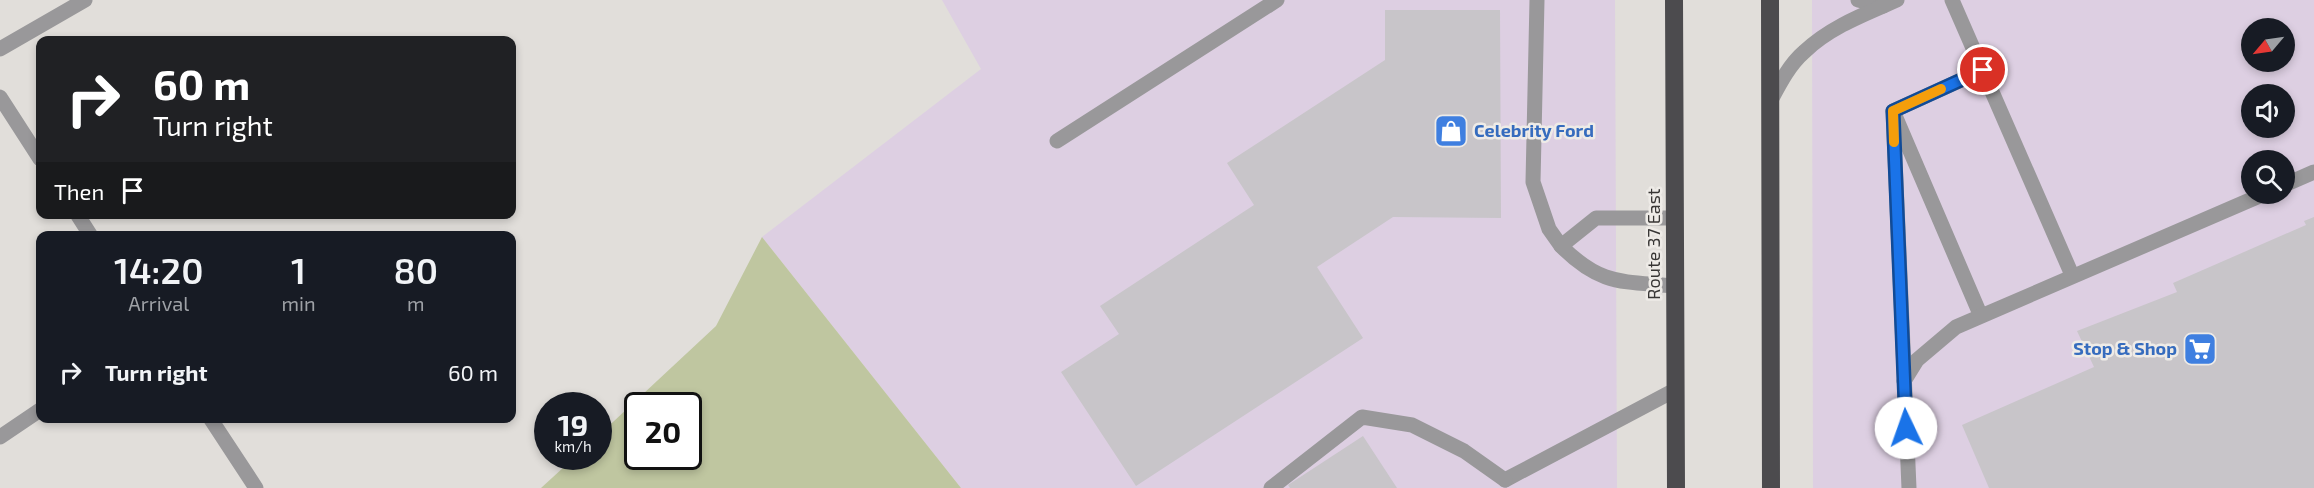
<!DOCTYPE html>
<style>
:root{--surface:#171b24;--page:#20242c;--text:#f1f3f6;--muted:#9ea1a6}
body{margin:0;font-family:"Exo 2",sans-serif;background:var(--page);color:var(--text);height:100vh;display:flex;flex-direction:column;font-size:22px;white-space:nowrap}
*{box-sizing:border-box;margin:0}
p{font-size:20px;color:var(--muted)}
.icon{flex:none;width:33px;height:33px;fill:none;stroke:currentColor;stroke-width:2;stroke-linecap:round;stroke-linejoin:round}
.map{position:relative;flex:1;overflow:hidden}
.panel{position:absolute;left:36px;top:231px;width:480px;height:192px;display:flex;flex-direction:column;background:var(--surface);border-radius:12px;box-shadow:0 3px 9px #0003}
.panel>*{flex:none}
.banner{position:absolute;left:36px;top:36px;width:480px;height:183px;border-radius:12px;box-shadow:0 3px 9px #0003;background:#202124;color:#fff;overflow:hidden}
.needle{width:39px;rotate:241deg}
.tools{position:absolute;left:2241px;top:18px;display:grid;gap:12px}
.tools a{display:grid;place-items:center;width:54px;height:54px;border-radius:50%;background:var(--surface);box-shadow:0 3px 9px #0003;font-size:30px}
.speed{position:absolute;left:534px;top:392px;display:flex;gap:12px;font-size:30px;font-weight:700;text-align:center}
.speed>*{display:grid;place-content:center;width:78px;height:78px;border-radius:50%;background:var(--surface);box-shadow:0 3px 9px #0003;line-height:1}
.speed small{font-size:15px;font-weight:400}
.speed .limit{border:3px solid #111;border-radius:9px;background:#fff;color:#111}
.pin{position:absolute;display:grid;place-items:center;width:51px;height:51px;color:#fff;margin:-26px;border:3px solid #fff;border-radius:50%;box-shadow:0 2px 6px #0007}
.me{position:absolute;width:66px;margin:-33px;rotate:357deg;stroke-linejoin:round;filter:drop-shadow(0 0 4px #0008)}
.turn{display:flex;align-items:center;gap:21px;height:126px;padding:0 18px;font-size:27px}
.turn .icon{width:78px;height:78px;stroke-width:2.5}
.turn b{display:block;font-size:42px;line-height:51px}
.then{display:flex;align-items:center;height:57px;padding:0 18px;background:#0003;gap:12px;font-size:22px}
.eta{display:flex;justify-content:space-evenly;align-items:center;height:102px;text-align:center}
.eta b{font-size:36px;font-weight:600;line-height:42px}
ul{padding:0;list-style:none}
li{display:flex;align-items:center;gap:18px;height:78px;padding:0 18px}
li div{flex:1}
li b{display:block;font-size:22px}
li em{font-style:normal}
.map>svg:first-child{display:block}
.commercial{fill:#ddcfe2;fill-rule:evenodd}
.green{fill:#bfc6a0;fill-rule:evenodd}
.building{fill:#c8c5c9}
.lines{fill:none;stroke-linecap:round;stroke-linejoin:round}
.lane{stroke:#99989a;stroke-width:15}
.street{stroke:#99989a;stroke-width:15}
.highway{stroke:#4c4b4e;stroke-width:18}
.route-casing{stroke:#114b97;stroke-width:15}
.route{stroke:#1a73e8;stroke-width:10}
.slow{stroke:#f59e0b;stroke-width:10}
.labels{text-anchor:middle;stroke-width:5;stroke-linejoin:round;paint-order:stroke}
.shop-label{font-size:18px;font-weight:bold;fill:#366cbe;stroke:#eeebe7;text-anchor:start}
.street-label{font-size:18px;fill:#383635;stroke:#eeebe7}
</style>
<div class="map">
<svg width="2314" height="488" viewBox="0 0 2314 488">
<rect width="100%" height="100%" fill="#e1deda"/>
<!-- commercial -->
<g class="commercial">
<polygon points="942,0 1615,0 1617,488 961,488 762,237 981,69"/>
<path d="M 1812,0 L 2314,0 L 2314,488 L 1813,488 ZM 2252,28 L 2284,28 L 2284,62 L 2252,62 ZM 2252,94 L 2284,94 L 2284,128 L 2252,128 ZM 2252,160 L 2284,160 L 2284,194 L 2252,194 Z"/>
</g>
<!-- green -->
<path class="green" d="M 762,237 L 961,488 L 541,488 L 576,456 L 598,456 L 599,435 L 716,326 ZM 638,405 L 688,405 L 688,456 L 638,456 Z"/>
<!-- building -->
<g class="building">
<polygon points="1385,10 1500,10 1501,218 1393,217 1317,267 1363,338 1136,486 1061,372 1119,334 1100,306 1254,205 1227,163 1385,60"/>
<polygon points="2314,217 2314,488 1989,488 1962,425 2094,367 2077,331 2177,292 2173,283 2306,225 2304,221"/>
<polygon points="1363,436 1397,488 1290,488 1288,485"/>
</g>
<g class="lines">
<!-- lane -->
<g class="lane">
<polyline points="1537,0 1533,182 1549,229 1561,246"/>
<polyline points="1858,0 1883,6"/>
<polyline points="1952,0 2072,275"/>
<path d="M 1770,102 C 1779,85 1789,65 1804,52 C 1830,27 1865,14 1897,0"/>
<polyline points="1893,111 1909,488"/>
<polyline points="1057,141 1277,0"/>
<polyline points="2284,185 2314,172"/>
<path d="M 1674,286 C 1622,281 1601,286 1561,246 L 1596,218 L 1675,218"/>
<polyline points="1980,314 1893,111 1983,70"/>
<polyline points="1904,381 1917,360 1956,327 2264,194"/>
<polyline points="1505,480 1675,390"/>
<polyline points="1271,488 1362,417 1412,425 1464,451 1505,480"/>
</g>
<!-- street -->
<g class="street">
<polyline points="0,49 85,0"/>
<polyline points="0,97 40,159"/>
<polyline points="77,214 91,236"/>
<polyline points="210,418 256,488"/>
<polyline points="0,437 40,410"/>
</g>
<!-- highway -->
<g class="highway">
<polyline points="1674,0 1676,488"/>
<polyline points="1770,0 1771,488"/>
</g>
</g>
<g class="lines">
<!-- route casing -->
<g class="route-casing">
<polyline id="route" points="1906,428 1893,111 1983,70"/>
</g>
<!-- route -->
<use href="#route" class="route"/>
<!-- slow -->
<polyline class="slow" points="1894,142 1893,111 1941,89"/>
</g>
<!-- icons -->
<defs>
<g id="shop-square" transform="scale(1.725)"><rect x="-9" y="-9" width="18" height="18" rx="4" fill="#3f7fe0" stroke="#eeebe7"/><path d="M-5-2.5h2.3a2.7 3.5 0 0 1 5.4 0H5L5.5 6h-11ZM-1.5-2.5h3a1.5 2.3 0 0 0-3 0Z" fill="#fff"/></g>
<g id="supermarket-square" transform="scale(1.725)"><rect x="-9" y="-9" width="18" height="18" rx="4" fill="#3f7fe0" stroke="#eeebe7"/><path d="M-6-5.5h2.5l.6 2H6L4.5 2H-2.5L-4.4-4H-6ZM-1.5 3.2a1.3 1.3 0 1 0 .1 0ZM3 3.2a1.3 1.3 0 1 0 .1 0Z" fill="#fff"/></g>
</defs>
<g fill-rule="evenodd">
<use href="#shop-square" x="1451" y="131"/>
<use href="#supermarket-square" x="2200" y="349"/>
</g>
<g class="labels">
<!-- shop labels -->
<g class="shop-label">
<text x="1474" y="137">Celebrity Ford</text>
<text x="2177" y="355" text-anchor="end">Stop &amp; Shop</text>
</g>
<!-- street labels -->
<g class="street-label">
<text transform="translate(1654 244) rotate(-90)" y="6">Route 37 East</text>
</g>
</g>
</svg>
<div class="tools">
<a><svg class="needle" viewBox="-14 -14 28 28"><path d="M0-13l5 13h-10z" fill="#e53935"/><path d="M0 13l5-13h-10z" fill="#9ea1a6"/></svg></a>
<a><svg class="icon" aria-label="sound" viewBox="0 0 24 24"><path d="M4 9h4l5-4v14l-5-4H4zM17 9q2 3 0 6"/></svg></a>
<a><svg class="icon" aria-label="search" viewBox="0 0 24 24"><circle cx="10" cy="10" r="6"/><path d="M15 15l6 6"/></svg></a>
</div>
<div class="speed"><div>19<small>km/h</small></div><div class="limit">20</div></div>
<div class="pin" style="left:1983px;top:70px;background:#d93025"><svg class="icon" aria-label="arrive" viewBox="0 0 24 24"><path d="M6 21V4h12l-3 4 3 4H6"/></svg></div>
<svg class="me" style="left:1906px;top:428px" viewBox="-20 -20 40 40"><circle r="19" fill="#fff"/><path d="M0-13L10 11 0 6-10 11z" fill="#1a73e8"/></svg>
<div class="banner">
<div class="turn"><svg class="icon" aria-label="right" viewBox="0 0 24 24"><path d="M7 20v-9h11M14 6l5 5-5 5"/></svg><div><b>60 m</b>Turn right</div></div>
<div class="then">Then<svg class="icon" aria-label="arrive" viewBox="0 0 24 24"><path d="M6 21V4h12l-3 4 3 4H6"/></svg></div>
</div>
<section class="panel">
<div class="eta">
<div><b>14:20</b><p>Arrival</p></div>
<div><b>1</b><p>min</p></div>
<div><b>80</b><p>m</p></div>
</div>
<ul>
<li><svg class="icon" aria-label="right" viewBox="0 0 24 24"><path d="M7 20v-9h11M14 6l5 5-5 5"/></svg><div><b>Turn right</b></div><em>60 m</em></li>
</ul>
</section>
</div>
